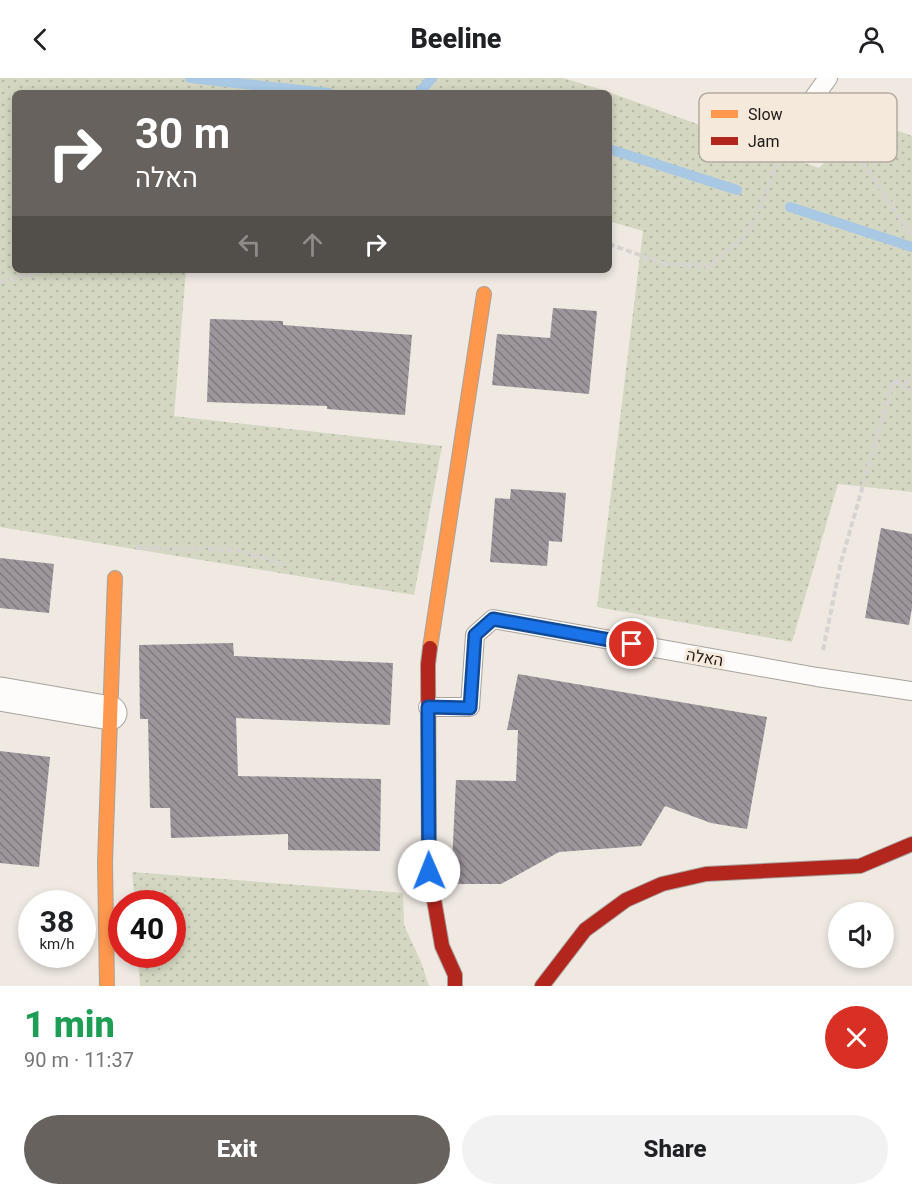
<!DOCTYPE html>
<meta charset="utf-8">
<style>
:root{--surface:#fff;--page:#f2f2f2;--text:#202124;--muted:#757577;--accent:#67625d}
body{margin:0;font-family:Roboto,Heebo,sans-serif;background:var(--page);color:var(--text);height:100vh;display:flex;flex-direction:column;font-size:22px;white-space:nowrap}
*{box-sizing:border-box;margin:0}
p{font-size:20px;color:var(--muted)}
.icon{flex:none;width:33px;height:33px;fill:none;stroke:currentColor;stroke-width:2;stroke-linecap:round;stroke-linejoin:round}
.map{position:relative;height:908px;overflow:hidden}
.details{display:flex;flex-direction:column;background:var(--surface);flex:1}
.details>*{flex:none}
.banner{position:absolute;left:12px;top:12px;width:600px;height:183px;border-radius:9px;box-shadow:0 3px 9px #0003;background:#67625d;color:#fff;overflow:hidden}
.buttons{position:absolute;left:828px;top:824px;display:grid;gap:12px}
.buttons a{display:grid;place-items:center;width:66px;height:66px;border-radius:50%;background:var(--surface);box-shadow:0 3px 9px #0003;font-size:30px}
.speed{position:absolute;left:18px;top:812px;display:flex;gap:12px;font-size:30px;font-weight:700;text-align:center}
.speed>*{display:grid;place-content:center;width:78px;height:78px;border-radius:50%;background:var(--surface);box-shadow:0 3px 9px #0003;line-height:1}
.speed small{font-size:15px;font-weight:400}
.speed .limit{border:9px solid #d22;background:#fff;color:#111}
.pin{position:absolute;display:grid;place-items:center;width:51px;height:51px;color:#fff;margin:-26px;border:3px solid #fff;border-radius:50%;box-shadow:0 2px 6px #0007}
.me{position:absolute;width:66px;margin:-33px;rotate:359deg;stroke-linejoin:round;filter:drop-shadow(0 0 4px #0008)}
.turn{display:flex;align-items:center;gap:21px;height:126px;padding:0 24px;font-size:27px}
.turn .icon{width:78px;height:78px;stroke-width:2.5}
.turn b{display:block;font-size:42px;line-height:51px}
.lanes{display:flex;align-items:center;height:57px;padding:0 24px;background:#0003;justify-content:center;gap:30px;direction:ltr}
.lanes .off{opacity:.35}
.round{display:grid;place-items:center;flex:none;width:63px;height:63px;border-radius:32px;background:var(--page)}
.summary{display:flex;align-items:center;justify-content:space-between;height:102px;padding:0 24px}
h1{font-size:36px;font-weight:800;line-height:45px;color:#1e9e55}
.primary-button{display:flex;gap:12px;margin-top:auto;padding:12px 24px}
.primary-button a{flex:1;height:69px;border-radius:36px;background:var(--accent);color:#fff;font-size:24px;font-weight:800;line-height:69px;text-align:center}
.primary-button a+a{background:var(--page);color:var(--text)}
header{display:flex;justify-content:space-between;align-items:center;height:78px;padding:0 24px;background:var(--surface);font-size:27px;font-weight:800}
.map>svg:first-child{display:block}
.grass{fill:url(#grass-dots)}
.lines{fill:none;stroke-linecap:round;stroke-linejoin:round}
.stream{stroke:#a8c8e4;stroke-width:10}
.building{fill:url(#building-back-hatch)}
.lane-casing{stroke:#a7a29d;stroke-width:20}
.street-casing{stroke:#a7a29d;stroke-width:35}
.slow-casing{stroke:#a7a29d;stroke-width:16}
.jam-casing{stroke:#a7a29d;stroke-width:16}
.path{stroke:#d6d3d1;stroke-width:4;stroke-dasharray:6 3;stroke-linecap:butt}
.lane{stroke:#fdfcfb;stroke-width:18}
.street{stroke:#fdfcfb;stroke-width:33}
.slow{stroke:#ff974d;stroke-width:14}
.jam{stroke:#b3261e;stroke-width:14}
.route-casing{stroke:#114b97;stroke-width:15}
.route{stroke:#1a73e8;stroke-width:10}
.labels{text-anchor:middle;stroke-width:6;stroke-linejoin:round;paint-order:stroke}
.street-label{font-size:16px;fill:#1e1915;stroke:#f5e9dc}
.key{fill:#f5e9dc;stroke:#b4aba0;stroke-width:1.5}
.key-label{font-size:16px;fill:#1e1915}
</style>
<header><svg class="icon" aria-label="back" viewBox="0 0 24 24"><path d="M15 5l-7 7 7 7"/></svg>Beeline<svg class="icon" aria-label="person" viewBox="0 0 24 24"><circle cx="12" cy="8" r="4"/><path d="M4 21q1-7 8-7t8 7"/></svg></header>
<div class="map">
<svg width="912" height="908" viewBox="0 0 912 908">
<defs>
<pattern id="grass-dots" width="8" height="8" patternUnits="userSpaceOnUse" patternTransform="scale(1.5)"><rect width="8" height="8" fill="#d4d8c2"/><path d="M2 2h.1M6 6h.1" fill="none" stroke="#b6b9a6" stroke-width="1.8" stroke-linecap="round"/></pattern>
<pattern id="building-back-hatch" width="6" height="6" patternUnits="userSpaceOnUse" patternTransform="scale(1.5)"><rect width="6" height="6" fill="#9d969c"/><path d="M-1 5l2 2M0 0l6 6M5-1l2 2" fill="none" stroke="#7f7a7e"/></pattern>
</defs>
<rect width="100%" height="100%" fill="#efe9e2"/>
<!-- grass -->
<g class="grass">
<polygon points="0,0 563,0 603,12 819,90 867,41 912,58 912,414 838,406 792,564 597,529 643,153 609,143 609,15 15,15 15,192 186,192 174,338 442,368 414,517 0,449"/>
<polygon points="132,794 403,815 404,847 421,884 429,908 140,908 138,876 172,876 172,825 135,825"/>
</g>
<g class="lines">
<!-- stream -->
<g class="stream">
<polyline points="190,0 329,15"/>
<polyline points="419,15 432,0"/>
<polyline points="609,71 737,112"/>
<polyline points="790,129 912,169"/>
</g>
</g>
<!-- building -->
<g class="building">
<polygon points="553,230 597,233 589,316 492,307 497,256 550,260"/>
<polygon points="210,241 283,243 283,247 412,257 405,337 327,331 327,328 207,324"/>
<polygon points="511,411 566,415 562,464 549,463 547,488 490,484 495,420 510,421"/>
<polygon points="881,450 912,456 912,530 909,547 865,540"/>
<polygon points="0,480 54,486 49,535 0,530"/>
<polygon points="233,565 234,578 393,585 390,647 236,640 238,698 381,701 380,773 288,772 288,756 171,760 170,730 150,730 148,641 140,641 139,567"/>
<polygon points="518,596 767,639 747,751 711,745 665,728 641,768 559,774 501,806 451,806 456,702 516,703 518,652 507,652"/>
<polygon points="0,673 50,679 39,789 0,785"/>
</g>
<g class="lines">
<!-- lane casing -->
<g class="lane-casing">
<g id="lane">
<polyline points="791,51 828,0"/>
<polyline points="428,629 470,629 475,557 493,541 817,599 912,613"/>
</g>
</g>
<!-- street casing -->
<g class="street-casing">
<polyline id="street" points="0,616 110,635"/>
</g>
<!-- slow casing -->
<g class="slow-casing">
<g id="slow">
<polyline points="430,570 484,216"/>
<polyline points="107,908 105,784 115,500"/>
</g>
</g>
<!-- jam casing -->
<g class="jam-casing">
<g id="jam">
<polyline points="430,570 428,586 429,793 442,868 455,897 455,908"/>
<polyline points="542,908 585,852 626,822 662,806 706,796 860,788 912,766"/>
</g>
</g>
<!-- path -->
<g class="path">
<polyline points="833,39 912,158"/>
<polyline points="609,166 665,186 710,188 741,162 755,141 780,77"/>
<polyline points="0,204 49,192"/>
<polyline points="895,303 912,304"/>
<polyline points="136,470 239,472 286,487"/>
<polyline points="823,572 841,484 893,303 912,312"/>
</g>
<!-- lane -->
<use href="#lane" class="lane"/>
<!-- street -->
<use href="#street" class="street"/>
<!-- slow -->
<use href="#slow" class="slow"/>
<!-- jam -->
<use href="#jam" class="jam"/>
</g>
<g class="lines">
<!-- route casing -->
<g class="route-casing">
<polyline id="route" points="429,793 428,629 470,630 475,557 493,541 632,566"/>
</g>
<!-- route -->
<use href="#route" class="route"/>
</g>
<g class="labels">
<!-- street labels -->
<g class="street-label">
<text transform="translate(705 579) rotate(10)" y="6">האלה</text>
</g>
</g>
<!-- legend -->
<rect x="699" y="15" width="198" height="69" rx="9" class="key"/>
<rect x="711" y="32" width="27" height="8" fill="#ff974d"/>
<rect x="711" y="59" width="27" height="8" fill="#b3261e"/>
<g class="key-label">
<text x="748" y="42">Slow</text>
<text x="748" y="69">Jam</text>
</g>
</svg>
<div class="buttons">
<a><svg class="icon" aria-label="sound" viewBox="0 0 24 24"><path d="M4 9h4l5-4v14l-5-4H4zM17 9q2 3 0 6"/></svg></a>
</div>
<div class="speed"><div>38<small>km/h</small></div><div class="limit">40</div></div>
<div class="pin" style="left:632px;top:566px;background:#d93025"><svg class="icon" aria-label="arrive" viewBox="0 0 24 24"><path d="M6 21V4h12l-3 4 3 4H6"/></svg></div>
<svg class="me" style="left:429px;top:793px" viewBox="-20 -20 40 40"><circle r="19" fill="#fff"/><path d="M0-13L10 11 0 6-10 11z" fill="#1a73e8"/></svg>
<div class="banner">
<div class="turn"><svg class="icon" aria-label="right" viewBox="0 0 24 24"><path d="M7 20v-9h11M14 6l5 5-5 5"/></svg><div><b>30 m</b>האלה</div></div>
<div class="lanes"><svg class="icon off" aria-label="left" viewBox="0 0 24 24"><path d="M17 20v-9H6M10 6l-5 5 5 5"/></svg><svg class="icon off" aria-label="ahead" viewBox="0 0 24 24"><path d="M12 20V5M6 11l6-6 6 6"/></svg><svg class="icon" aria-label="right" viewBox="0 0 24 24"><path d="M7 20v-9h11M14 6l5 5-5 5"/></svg></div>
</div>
</div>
<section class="details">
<div class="summary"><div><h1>1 min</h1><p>90 m · 11:37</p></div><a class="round" style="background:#d93025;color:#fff"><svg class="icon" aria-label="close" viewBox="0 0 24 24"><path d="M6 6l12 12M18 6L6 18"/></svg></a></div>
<div class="primary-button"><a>Exit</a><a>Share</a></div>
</section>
